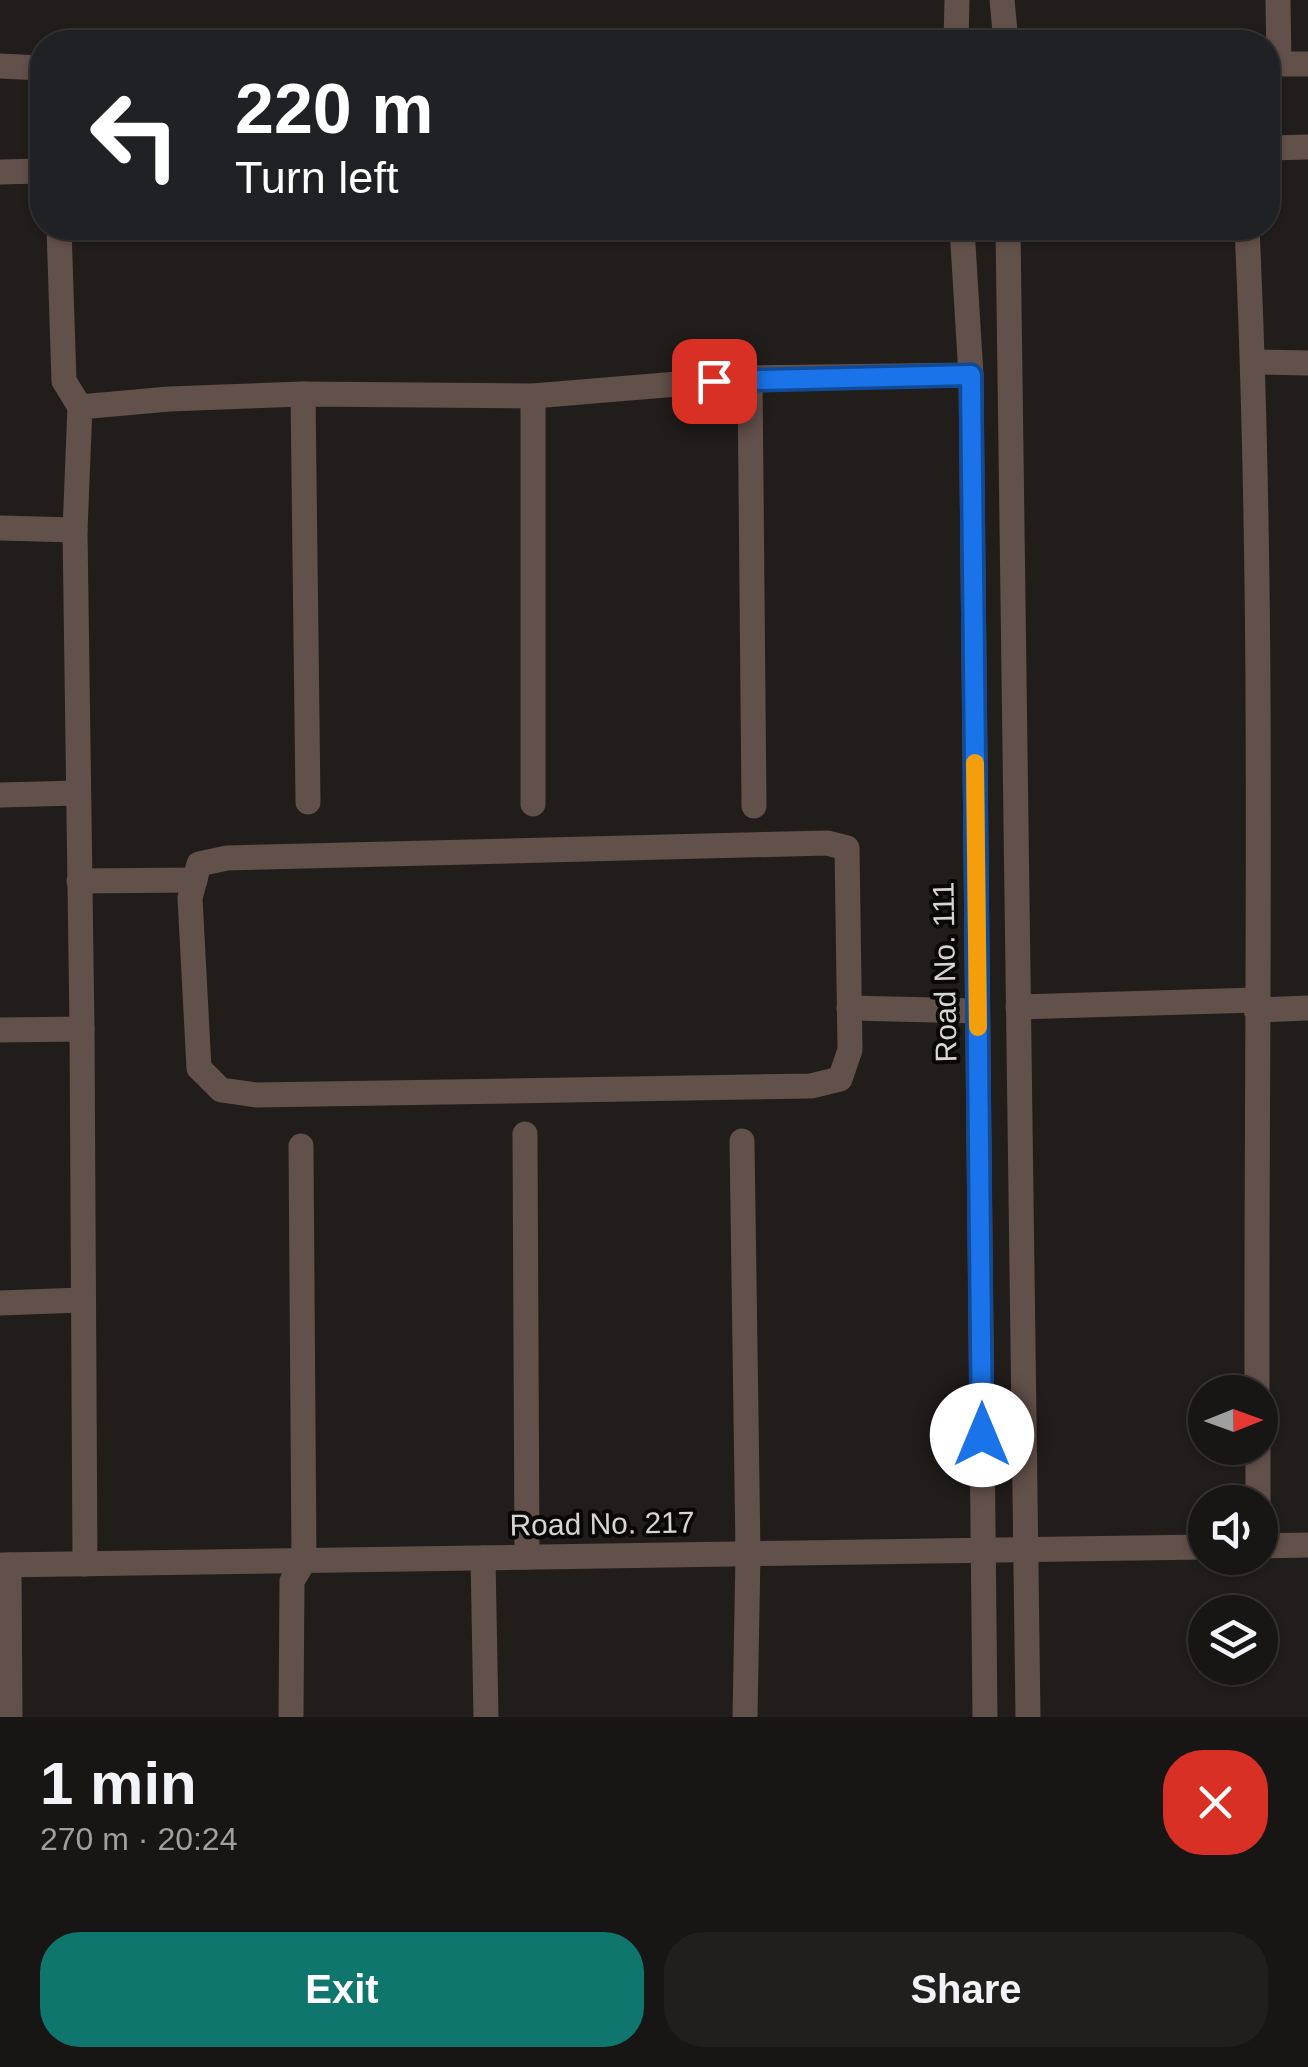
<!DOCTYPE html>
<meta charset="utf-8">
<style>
:root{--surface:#181614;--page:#211f1d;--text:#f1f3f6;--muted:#9f9fa0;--line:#363534;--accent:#0f766e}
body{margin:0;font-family:Arial,sans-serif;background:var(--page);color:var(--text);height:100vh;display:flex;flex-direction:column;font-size:38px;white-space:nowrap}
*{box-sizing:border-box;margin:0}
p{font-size:32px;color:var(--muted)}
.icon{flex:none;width:55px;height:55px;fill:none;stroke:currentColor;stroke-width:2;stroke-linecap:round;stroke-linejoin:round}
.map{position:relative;height:1717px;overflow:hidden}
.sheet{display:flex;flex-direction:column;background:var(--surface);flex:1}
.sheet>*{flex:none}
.banner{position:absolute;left:30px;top:30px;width:1250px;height:210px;border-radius:40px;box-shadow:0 2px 8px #0004,0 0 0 2px var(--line);background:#202124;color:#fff;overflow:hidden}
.needle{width:65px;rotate:89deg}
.buttons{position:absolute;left:1188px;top:1375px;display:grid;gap:20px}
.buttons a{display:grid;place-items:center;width:90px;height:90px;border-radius:50%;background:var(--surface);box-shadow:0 2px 8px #0004,0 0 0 2px var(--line);font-size:50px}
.pin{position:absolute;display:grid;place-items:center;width:85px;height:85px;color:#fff;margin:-42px;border-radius:20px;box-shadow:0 5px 15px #0006}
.me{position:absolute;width:110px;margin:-55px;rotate:0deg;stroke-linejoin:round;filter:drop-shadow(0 0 8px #0008)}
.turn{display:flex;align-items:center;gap:35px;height:210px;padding:0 40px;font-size:45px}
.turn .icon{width:130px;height:130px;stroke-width:2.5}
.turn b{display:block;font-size:70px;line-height:85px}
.round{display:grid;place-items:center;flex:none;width:105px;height:105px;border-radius:40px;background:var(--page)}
.headline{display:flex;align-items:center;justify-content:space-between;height:170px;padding:0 40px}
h1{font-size:60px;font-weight:700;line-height:75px}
.primary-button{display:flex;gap:20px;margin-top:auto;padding:20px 40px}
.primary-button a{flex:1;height:115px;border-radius:40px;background:var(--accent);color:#fff;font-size:40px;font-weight:700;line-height:115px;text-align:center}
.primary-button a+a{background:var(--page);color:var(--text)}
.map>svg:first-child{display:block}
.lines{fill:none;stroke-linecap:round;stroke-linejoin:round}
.minor{stroke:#62504a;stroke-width:25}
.tertiary{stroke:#62504a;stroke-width:25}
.route-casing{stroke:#114b97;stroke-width:25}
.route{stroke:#1a73e8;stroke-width:18}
.slow{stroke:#f59e0b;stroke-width:18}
.labels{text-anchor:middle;stroke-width:8;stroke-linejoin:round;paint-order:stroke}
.street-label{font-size:30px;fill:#d7d5d4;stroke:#090807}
</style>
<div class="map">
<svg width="1308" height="1717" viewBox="0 0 1308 1717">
<rect width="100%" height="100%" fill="#201d1b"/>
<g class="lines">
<!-- minor -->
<g class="minor">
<polyline points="1278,0 1279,64"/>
<polyline points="59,228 64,381 80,407"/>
<path d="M 1247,228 C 1265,615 1256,1004 1257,1392"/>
<polyline points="1253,362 1308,363"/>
<polyline points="750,378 754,806"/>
<polyline points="303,394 308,802"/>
<polyline points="533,396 533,804"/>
<polyline points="0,528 75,530"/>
<polyline points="0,795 78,793"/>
<polygon points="827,843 847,848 850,1050 840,1079 811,1086 256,1095 221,1090 199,1068 190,898 199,864 227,858"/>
<polyline points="79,881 195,880"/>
<polyline points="1018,1007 1256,1000"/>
<polyline points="849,1008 977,1011"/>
<polyline points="1256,1010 1308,1008"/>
<polyline points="0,1030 82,1029"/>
<polyline points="525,1134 527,1557"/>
<polyline points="742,1141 748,1554 745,1717"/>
<polyline points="0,1303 82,1300"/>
<polyline points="1258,1448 1258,1502"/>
<polyline points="483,1558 486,1717"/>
<polyline points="85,1564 82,1029 75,530 80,407 169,399 303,394 533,396 750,378 971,375"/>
<polyline points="9,1565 10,1717"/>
<polyline points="291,1717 292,1581 304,1561 301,1146"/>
</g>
<!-- tertiary -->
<g class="tertiary">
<polyline points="1002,0 1006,42"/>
<polyline points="956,42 957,0"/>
<polyline points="1268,64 1308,64"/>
<polyline points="0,66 42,68"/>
<polyline points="1268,148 1308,147"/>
<polyline points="0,172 42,171"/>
<polyline points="962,228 971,375 985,1717"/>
<polyline points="1008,228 1028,1717"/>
<polyline points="1260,1546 1308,1545"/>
<polyline points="0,1565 1205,1547"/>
</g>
</g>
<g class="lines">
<!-- route casing -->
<g class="route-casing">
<polyline id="route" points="714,381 971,375 982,1435"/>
</g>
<!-- route -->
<use href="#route" class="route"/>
<!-- slow -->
<polyline class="slow" points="975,763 978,1027"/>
</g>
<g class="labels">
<!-- street labels -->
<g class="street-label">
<text transform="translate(945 972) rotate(-91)" y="10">Road No. 111</text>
<text transform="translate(602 1524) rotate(-1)" y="10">Road No. 217</text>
</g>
</g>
</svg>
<div class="buttons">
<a><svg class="needle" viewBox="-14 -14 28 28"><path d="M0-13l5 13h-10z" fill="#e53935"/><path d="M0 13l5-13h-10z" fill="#9f9fa0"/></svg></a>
<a><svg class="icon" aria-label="sound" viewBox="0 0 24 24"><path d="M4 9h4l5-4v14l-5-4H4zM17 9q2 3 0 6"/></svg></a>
<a><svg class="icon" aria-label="layers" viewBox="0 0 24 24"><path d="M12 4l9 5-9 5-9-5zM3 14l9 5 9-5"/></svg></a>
</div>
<div class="pin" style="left:714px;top:381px;background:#d93025"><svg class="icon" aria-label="arrive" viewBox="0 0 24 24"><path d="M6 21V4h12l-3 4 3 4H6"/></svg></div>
<svg class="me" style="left:982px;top:1435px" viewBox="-20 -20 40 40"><circle r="19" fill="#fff"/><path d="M0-13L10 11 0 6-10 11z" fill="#1a73e8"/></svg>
<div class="banner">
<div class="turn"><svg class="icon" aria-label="left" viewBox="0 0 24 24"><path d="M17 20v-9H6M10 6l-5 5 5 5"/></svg><div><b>220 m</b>Turn left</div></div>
</div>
</div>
<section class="sheet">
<div class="headline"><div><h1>1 min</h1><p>270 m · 20:24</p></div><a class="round" style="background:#d93025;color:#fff"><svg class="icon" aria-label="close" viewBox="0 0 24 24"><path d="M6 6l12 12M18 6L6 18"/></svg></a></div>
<div class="primary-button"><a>Exit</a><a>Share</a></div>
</section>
